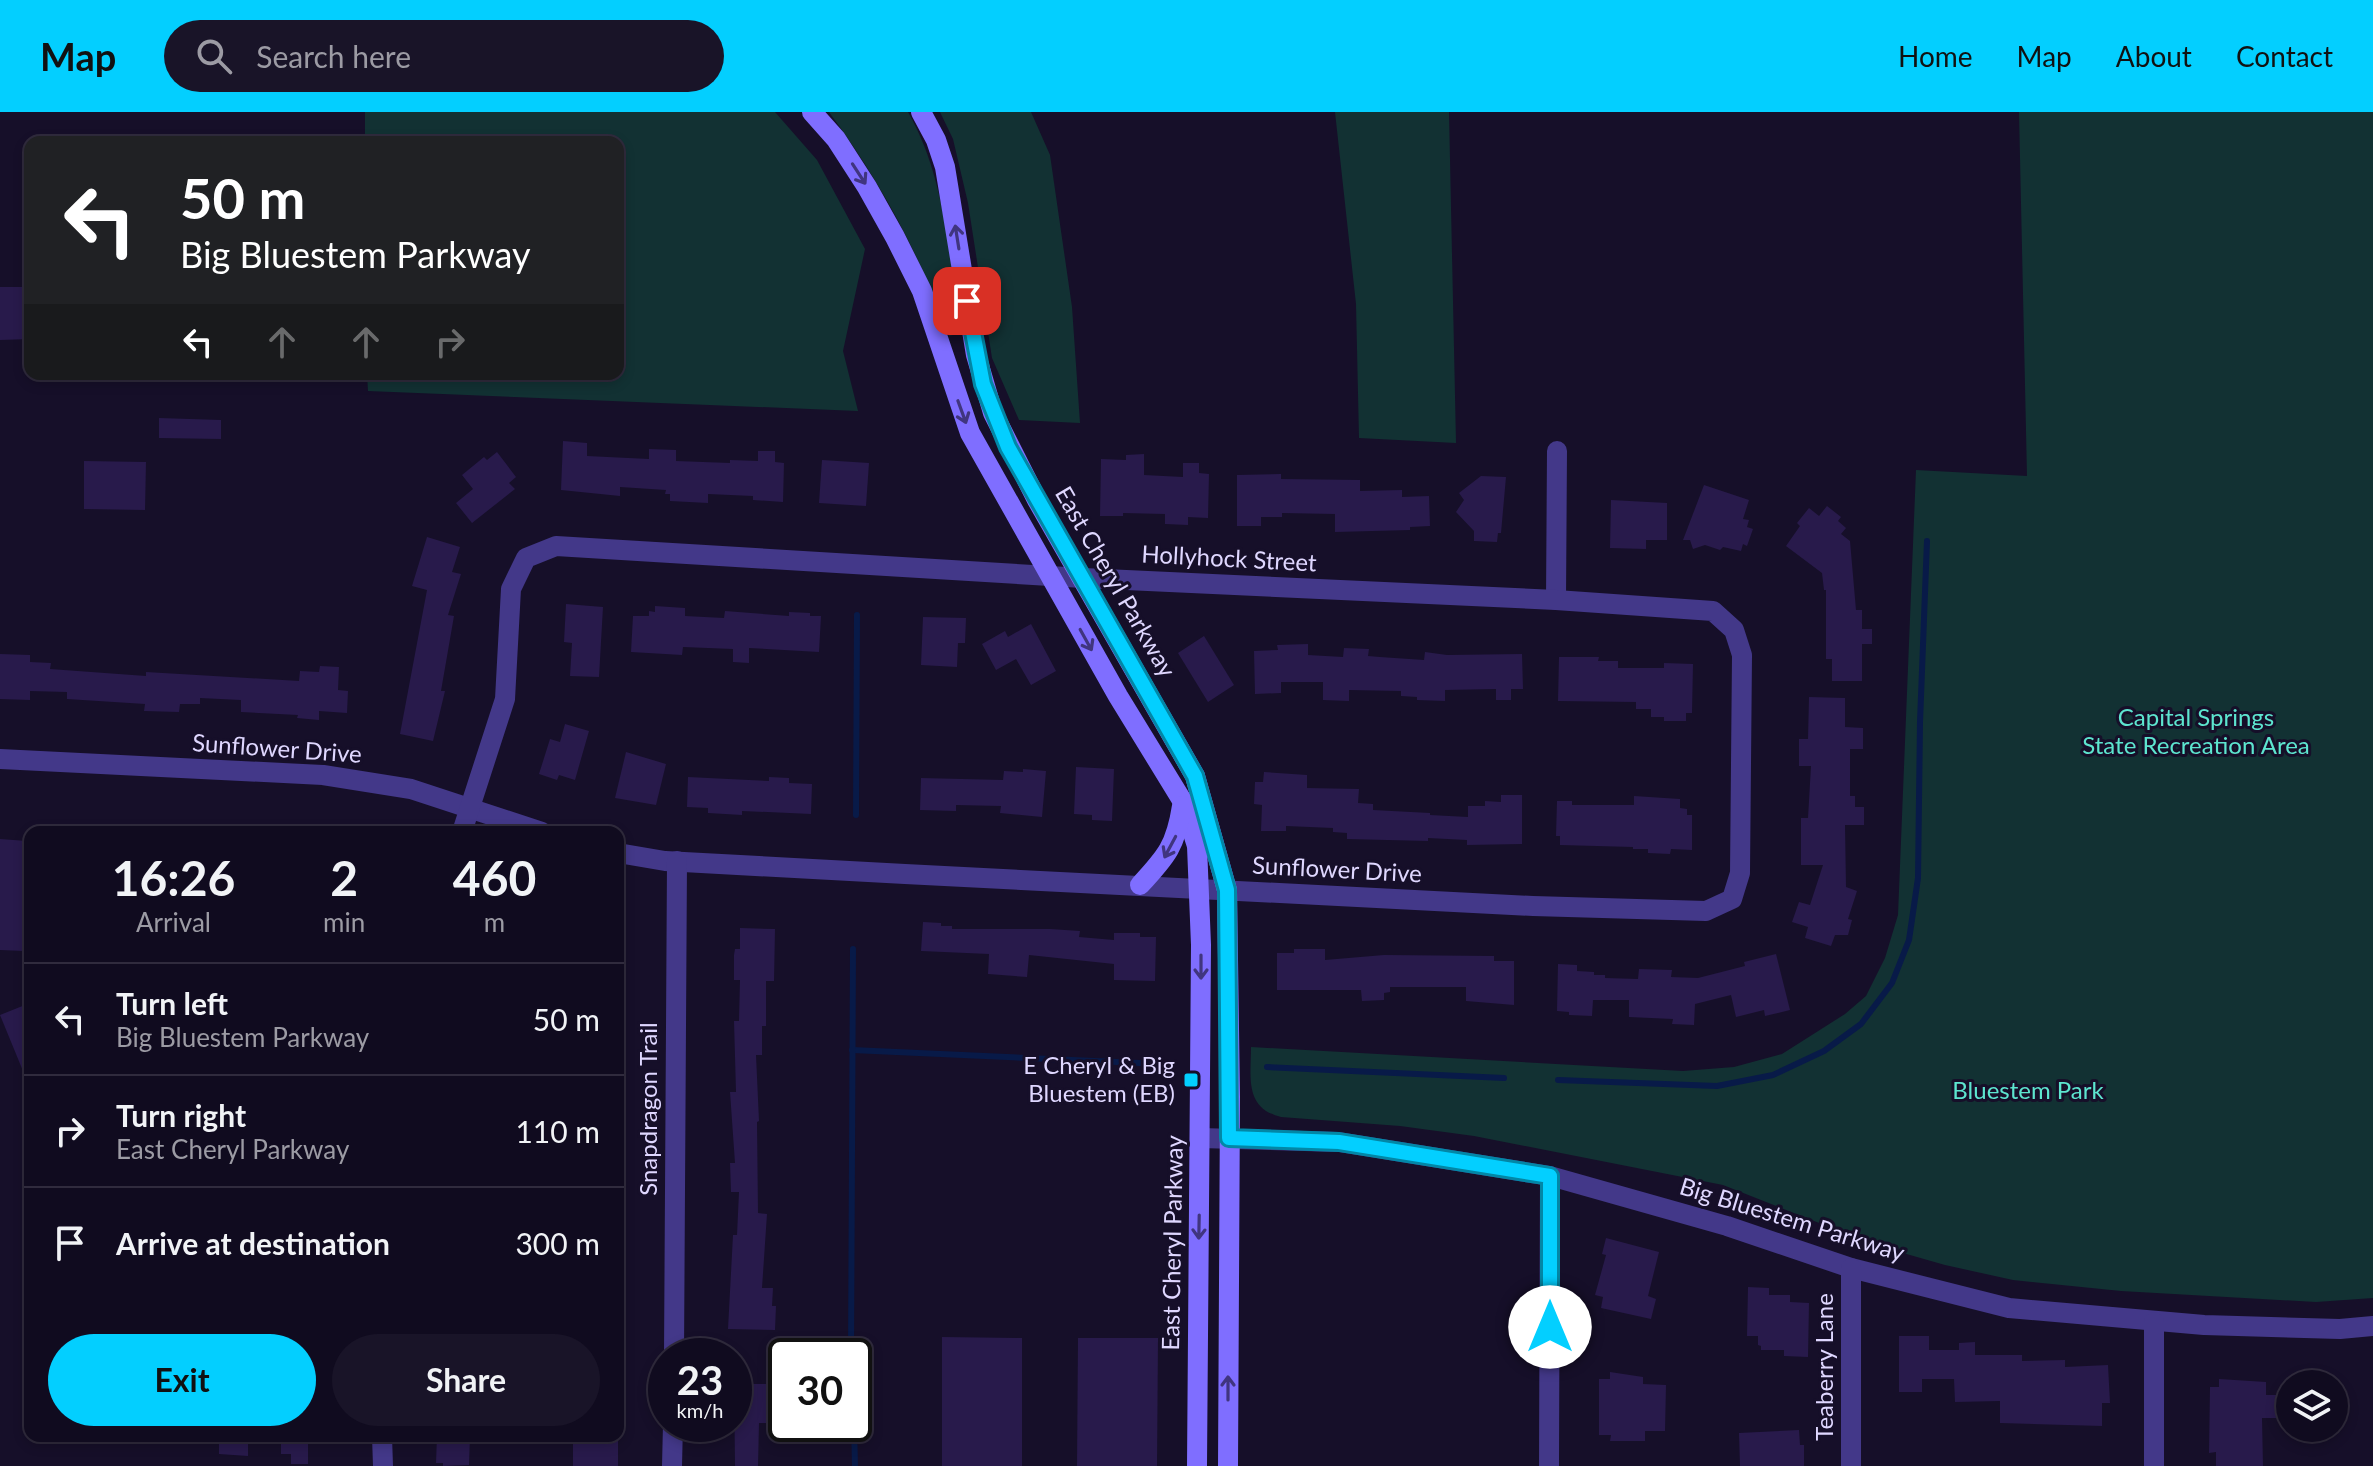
<!DOCTYPE html>
<style>
:root{--surface:#100b1f;--page:#191428;--text:#f1f3f6;--muted:#9c9ba4;--line:#302b3d;--accent:#03cfff}
body{margin:0;font-family:Lato,sans-serif;background:var(--page);color:var(--text);height:100vh;display:flex;flex-direction:column;font-size:30px;white-space:nowrap}
*{box-sizing:border-box;margin:0}
p{font-size:26px;color:var(--muted)}
.icon{flex:none;width:44px;height:44px;fill:none;stroke:currentColor;stroke-width:2;stroke-linecap:round;stroke-linejoin:round}
.map{position:relative;flex:1;overflow:hidden}
.panel{position:absolute;left:24px;top:714px;width:600px;height:616px;display:flex;flex-direction:column;background:var(--surface);border-radius:16px;box-shadow:0 4px 12px #0003,0 0 0 2px var(--line)}
.panel>*{flex:none}
.top-card{position:absolute;left:24px;top:24px;width:600px;height:244px;border-radius:16px;box-shadow:0 4px 12px #0003,0 0 0 2px var(--line);background:#202124;color:#fff;overflow:hidden}
.controls{position:absolute;left:2276px;top:1258px;display:grid;gap:16px}
.controls a{display:grid;place-items:center;width:72px;height:72px;border-radius:50%;background:var(--surface);box-shadow:0 4px 12px #0003,0 0 0 2px var(--line);font-size:40px}
.speed{position:absolute;left:648px;top:1226px;display:flex;gap:16px;font-size:40px;font-weight:700;text-align:center}
.speed>*{display:grid;place-content:center;width:104px;height:104px;border-radius:50%;background:var(--surface);box-shadow:0 4px 12px #0003,0 0 0 2px var(--line);line-height:1}
.speed small{font-size:20px;font-weight:400}
.speed .limit{border:4px solid #111;border-radius:12px;background:#fff;color:#111}
.pin{position:absolute;display:grid;place-items:center;width:68px;height:68px;color:#fff;margin:-34px;border-radius:16px;box-shadow:0 4px 12px #0006}
.me{position:absolute;width:88px;margin:-44px;rotate:0deg;stroke-linejoin:round;filter:drop-shadow(0 0 6px #0008)}
.turn{display:flex;align-items:center;gap:28px;height:168px;padding:0 24px;font-size:36px}
.turn .icon{width:104px;height:104px;stroke-width:2.5}
.turn b{display:block;font-size:56px;line-height:68px}
.lanes{display:flex;align-items:center;height:76px;padding:0 24px;background:#0003;justify-content:center;gap:40px;direction:ltr}
.lanes .off{opacity:.35}
.eta{display:flex;justify-content:space-evenly;align-items:center;height:136px;text-align:center}
.eta b{font-size:48px;font-weight:700;line-height:56px}
.primary-button{display:flex;gap:16px;margin-top:auto;padding:16px 24px}
.primary-button a{flex:1;height:92px;border-radius:48px;background:var(--accent);color:#111;font-size:32px;font-weight:700;line-height:92px;text-align:center}
.primary-button a+a{background:var(--page);color:var(--text)}
ul{padding:0;list-style:none}
li{display:flex;align-items:center;gap:24px;height:112px;padding:0 24px;border-top:2px solid var(--line)}
li div{flex:1}
li b{display:block;font-size:30px}
li em{font-style:normal}
header{display:flex;align-items:center;gap:48px;box-sizing:border-box;height:112px;padding:0 40px;background:var(--accent);color:#111}
header strong{font-size:38px}
nav{display:flex;gap:44px;margin-inline-start:auto;font-size:28px}
.search{width:560px;height:72px;background:var(--page);display:flex;align-items:center;gap:20px;box-sizing:border-box;padding:0 28px;border-radius:44px;color:var(--muted);font-size:30px}
.map>svg:first-child{display:block}
.green{fill:#123133}
.lines{fill:none;stroke-linecap:round;stroke-linejoin:round}
.stream{stroke:#081a48;stroke-width:6}
.building{fill:#281a4b}
.street{stroke:#433889;stroke-width:20}
.secondary{stroke:#7f6eff;stroke-width:20}
.oneway{stroke:#40357f}
.route-casing{stroke:#0287a6;stroke-width:20}
.route{stroke:#03cfff;stroke-width:14}
.poi-dot{fill:#03cfff;stroke:#160f29;stroke-width:3}
.labels{text-anchor:middle;stroke-width:6;stroke-linejoin:round;paint-order:stroke}
.street-label{font-size:24px;fill:#dfd7ff;stroke:#160f29}
.park-label{font-size:24px;fill:#5de5cf;stroke:#160f29}
.poi-label{font-size:24px;fill:#dfd7ff;stroke:#160f29;text-anchor:end}
</style>
<header>
<strong>Map</strong>
<div class="search"><svg class="icon" aria-label="search" viewBox="0 0 24 24"><circle cx="10" cy="10" r="6"/><path d="M15 15l6 6"/></svg>Search here</div>
<nav><a>Home</a><a>Map</a><a>About</a><a>Contact</a></nav>
</header>
<div class="map">
<svg width="2373" height="1354" viewBox="0 0 2373 1354">
<rect width="100%" height="100%" fill="#160f29"/>
<!-- green -->
<g class="green">
<polygon points="365,0 775,0 817,48 865,137 843,239 858,299 368,279 367,262 618,262 618,30 365,30"/>
<path d="M 829,0 L 908,0 C 946,66 949,147 961,221 L 949,224 C 919,141 882,72 829,0 Z"/>
<polygon points="940,0 1031,0 1050,43 1072,195 1080,311 1019,308 992,246 968,91 953,27"/>
<polygon points="1335,0 1449,0 1456,331 1359,326 1356,192"/>
<path d="M 2019,0 L 2373,0 L 2373,1186 L 2316,1190 L 2121,1179 L 2013,1168 L 1945,1153 L 1875,1133 L 1723,1073 L 1474,1024 L 1400,1014 L 1281,1005 C 1244,996 1251,965 1251,935 L 1683,959 L 1734,955 L 1782,942 L 1845,902 L 1866,884 L 1885,846 L 1898,803 L 1916,358 L 2027,364 Z"/>
</g>
<g class="lines">
<!-- stream -->
<g class="stream">
<polyline points="856,703 857,503"/>
<polyline points="852,938 1162,952"/>
<polyline points="1267,955 1504,966"/>
<polyline points="1558,968 1717,974 1773,963 1824,939 1861,912 1892,871 1909,828 1918,766 1920,610 1927,429"/>
<polyline points="851,1244 853,837"/>
<polyline points="854,1312 855,1354"/>
</g>
</g>
<!-- building -->
<g class="building">
<polygon points="0,175 30,175 30,227 0,228"/>
<polygon points="159,306 221,308 221,327 159,326"/>
<polygon points="563,329 587,331 587,344 649,347 649,337 676,338 676,349 730,351 730,348 758,349 758,339 775,339 775,350 784,351 783,390 753,388 753,384 708,382 708,391 670,389 670,382 665,382 666,378 620,375 620,384 561,378"/>
<polygon points="497,340 516,365 509,371 515,377 472,411 456,391 473,377 462,363 484,345 487,348"/>
<polygon points="1144,342 1144,363 1183,365 1183,351 1199,351 1199,361 1209,362 1208,406 1188,405 1188,413 1165,412 1165,402 1123,401 1123,404 1100,404 1101,347 1126,348 1126,343"/>
<polygon points="822,348 869,351 866,394 819,391"/>
<polygon points="84,349 146,350 145,398 84,397"/>
<polygon points="1281,362 1281,367 1360,368 1360,379 1402,378 1402,385 1429,384 1430,414 1410,415 1410,418 1335,420 1335,402 1282,401 1282,405 1261,405 1261,414 1237,414 1237,363"/>
<polygon points="1481,364 1506,365 1501,421 1498,421 1497,430 1474,429 1474,419 1456,400 1464,388 1459,381"/>
<polygon points="1704,373 1749,388 1743,407 1749,408 1747,415 1753,417 1747,434 1743,432 1741,439 1723,435 1720,438 1705,433 1693,437 1690,428 1683,428"/>
<polygon points="1611,388 1667,391 1667,428 1646,428 1646,437 1610,436"/>
<polygon points="1827,394 1841,405 1838,409 1846,416 1841,422 1850,429 1856,498 1862,498 1862,517 1872,517 1872,532 1862,532 1862,569 1832,569 1832,547 1826,547 1826,478 1824,478 1822,461 1786,434 1800,414 1797,411 1809,396 1819,404"/>
<polygon points="427,425 460,435 452,460 461,462 448,503 454,504 441,579 445,579 433,629 400,622 427,478 412,474"/>
<polygon points="566,492 603,495 599,565 570,564 572,531 564,530"/>
<polygon points="655,494 685,496 685,504 724,506 725,499 789,504 789,500 810,501 810,504 821,504 819,540 749,536 749,551 733,550 733,537 683,535 682,543 631,540 633,504 649,504 649,499 655,500"/>
<polygon points="923,505 966,506 965,531 958,531 957,555 921,553"/>
<polygon points="1031,512 1056,559 1031,573 1016,547 996,558 982,532 1005,519 1008,525"/>
<polygon points="1204,524 1234,573 1208,590 1178,541"/>
<polygon points="1308,532 1308,543 1343,545 1344,536 1369,537 1368,544 1380,545 1424,548 1425,540 1447,543 1522,542 1523,577 1511,577 1511,588 1496,588 1496,577 1445,578 1445,589 1417,588 1417,585 1401,584 1401,579 1349,578 1349,589 1323,588 1323,570 1281,570 1281,581 1255,582 1254,539 1278,538 1277,533"/>
<polygon points="0,542 30,543 30,550 51,551 50,557 146,564 146,560 299,569 300,559 319,560 320,554 339,555 338,578 348,579 347,601 319,599 319,608 297,606 298,603 241,600 241,588 200,586 200,592 180,592 179,600 144,599 145,592 67,587 67,580 30,579 30,588 0,587"/>
<polygon points="1559,545 1599,545 1598,549 1618,549 1618,556 1664,556 1664,551 1693,552 1692,601 1686,601 1686,609 1664,609 1664,605 1651,605 1651,597 1636,597 1636,590 1558,589"/>
<polygon points="1809,585 1845,586 1845,615 1863,616 1863,637 1850,637 1850,684 1855,684 1855,695 1864,695 1864,713 1845,713 1846,775 1857,779 1848,807 1852,808 1848,823 1835,823 1831,834 1805,826 1808,815 1792,810 1799,790 1810,793 1823,753 1801,753 1801,706 1808,706 1811,654 1799,654 1799,627 1808,627"/>
<polygon points="565,612 589,619 575,668 559,663 557,668 539,662 550,627 560,630"/>
<polygon points="626,640 666,652 656,693 615,686"/>
<polygon points="1076,655 1114,657 1112,709 1092,708 1092,703 1074,702"/>
<polygon points="1023,657 1046,659 1042,705 1000,701 1001,694 956,693 956,699 920,698 921,666 1003,668 1004,659 1023,660"/>
<polygon points="1264,660 1307,663 1307,676 1359,677 1358,691 1373,692 1373,698 1430,701 1430,703 1468,705 1468,694 1485,694 1485,689 1501,690 1501,683 1522,683 1522,732 1467,733 1467,728 1428,726 1428,729 1347,727 1347,721 1333,720 1333,716 1286,714 1286,719 1261,719 1262,693 1254,692 1255,670 1263,670"/>
<polygon points="688,665 769,669 769,665 789,666 789,671 812,672 811,702 742,699 742,703 708,701 708,696 687,695"/>
<polygon points="1634,684 1680,687 1680,696 1687,697 1687,703 1692,703 1692,738 1671,737 1670,742 1648,741 1648,737 1633,737 1633,735 1560,733 1560,724 1556,724 1557,689 1572,689 1572,693 1634,693"/>
<polygon points="0,727 27,729 22,821 25,821 24,839 0,838"/>
<polygon points="923,810 941,811 941,814 952,814 952,817 1050,817 1080,819 1079,825 1114,828 1114,821 1140,821 1140,825 1156,825 1155,869 1114,868 1114,852 1029,843 1027,865 988,862 989,842 921,839"/>
<polygon points="740,816 775,817 774,869 766,869 766,914 762,914 762,943 756,943 759,1009 757,1010 758,1101 767,1102 762,1176 773,1176 772,1194 776,1194 775,1218 728,1217 733,1123 737,1123 739,1080 731,1080 730,1051 735,1051 730,980 736,980 734,909 739,909 740,868 734,868 734,843 735,837 740,837"/>
<polygon points="1294,837 1325,837 1325,848 1384,843 1494,844 1494,849 1514,849 1514,893 1466,889 1466,875 1390,875 1390,880 1384,881 1384,888 1362,889 1361,878 1277,878 1277,841 1294,841"/>
<polygon points="1776,842 1790,898 1765,904 1764,898 1736,905 1731,883 1695,892 1694,913 1672,912 1673,907 1629,905 1629,888 1593,888 1592,904 1569,903 1569,900 1557,899 1558,852 1577,853 1577,859 1594,860 1594,863 1605,863 1605,866 1638,867 1639,857 1672,858 1671,865 1698,866 1745,854 1744,850"/>
<polygon points="30,891 30,976 0,903"/>
<polygon points="1606,1126 1659,1140 1648,1184 1656,1187 1651,1207 1601,1196 1603,1185 1595,1183 1606,1143 1602,1142"/>
<polygon points="1748,1175 1769,1176 1769,1183 1790,1183 1790,1190 1809,1191 1808,1245 1784,1244 1784,1238 1761,1238 1761,1234 1758,1233 1758,1224 1747,1224"/>
<polygon points="1899,1224 1929,1224 1929,1238 1959,1238 1959,1231 1975,1230 1975,1243 2022,1243 2022,1249 2065,1248 2065,1255 2108,1253 2110,1291 2102,1291 2102,1314 2000,1311 2000,1289 1955,1290 1954,1267 1922,1267 1922,1280 1899,1280"/>
<polygon points="942,1225 1022,1226 1022,1354 942,1354"/>
<polygon points="1078,1226 1158,1226 1157,1354 1077,1354"/>
<polygon points="1610,1260 1643,1265 1643,1272 1666,1273 1665,1319 1645,1319 1645,1329 1610,1329 1611,1323 1599,1323 1599,1267 1610,1267"/>
<polygon points="734,1264 749,1264 749,1272 773,1272 772,1288 777,1288 776,1311 759,1311 758,1354 735,1354"/>
<polygon points="2219,1267 2266,1270 2266,1283 2277,1283 2277,1306 2262,1306 2263,1354 2216,1354 2216,1340 2209,1341 2210,1275 2219,1275"/>
<polygon points="1799,1318 1800,1333 1804,1333 1804,1354 1740,1354 1739,1321"/>
<polygon points="219,1324 248,1324 248,1344 219,1342"/>
<polygon points="281,1324 308,1324 308,1352 291,1352 291,1342 281,1342"/>
<polygon points="437,1324 470,1324 469,1353 443,1354 443,1351 436,1351"/>
<rect x="573" y="1328" width="45" height="26"/>
</g>
<g class="lines">
<!-- street -->
<g class="street">
<polyline points="1556,488 1557,339"/>
<polyline points="0,647 323,663 411,677 542,720"/>
<polyline points="462,720 505,587 511,477 526,446 556,434 1083,466 1556,488 1713,499 1734,518 1742,543 1740,761 1732,787 1706,799 1533,794 905,762 665,749 618,741"/>
<polyline points="1200,1026 1339,1030 1550,1064 1727,1114 1851,1156 2009,1196 2204,1213 2340,1217 2373,1214"/>
<polyline points="674,1244 677,749"/>
<polyline points="382,1324 383,1354"/>
<polyline points="672,1354 673,1312"/>
<polyline points="1549,1354 1550,1064"/>
<polyline points="1851,1354 1851,1156"/>
<polyline points="2154,1354 2154,1210"/>
</g>
<!-- secondary -->
<g class="secondary">
<polyline points="812,0 836,27 867,75 895,125 922,179 970,321 1118,584 1183,690 1197,734 1201,833 1197,1354"/>
<polyline points="921,0 936,28 945,55 976,243 993,301 1037,388 1195,664 1227,778 1230,985 1228,1354"/>
<path d="M 1140,773 C 1167,744 1176,733 1182,694"/>
</g>
</g>
<!-- one-way arrows -->
<defs><path id="oneway-shaft" d="M-6 0H5M1.5-3L5.5 0L1.5 3" fill="none" stroke-width="1.6" stroke-linecap="round" stroke-linejoin="round" transform="scale(2)"/></defs>
<g class="oneway">
<use href="#oneway-shaft" transform="translate(859 62) rotate(57)"/>
<use href="#oneway-shaft" transform="translate(957 125) rotate(-99)"/>
<use href="#oneway-shaft" transform="translate(962 300) rotate(70)"/>
<use href="#oneway-shaft" transform="translate(1086 528) rotate(61)"/>
<use href="#oneway-shaft" transform="translate(1170 735) rotate(118)"/>
<use href="#oneway-shaft" transform="translate(1201 855) rotate(90)"/>
<use href="#oneway-shaft" transform="translate(1199 1115) rotate(91)"/>
<use href="#oneway-shaft" transform="translate(1228 1276) rotate(-90)"/>
</g>
<g class="lines">
<!-- route casing -->
<g class="route-casing">
<polyline id="route" points="967,189 983,272 1008,335 1195,664 1227,778 1229,1026 1339,1030 1550,1064 1550,1215"/>
</g>
<!-- route -->
<use href="#route" class="route"/>
</g>
<!-- markers -->
<rect class="poi-dot" x="1183" y="960" width="16" height="16" rx="4"/>
<g class="labels">
<!-- street labels -->
<g class="street-label">
<text transform="translate(1229 447) rotate(3)" y="8">Hollyhock Street</text>
<text transform="translate(1115 470) rotate(60)" y="8">East Cheryl Parkway</text>
<text transform="translate(277 637) rotate(4)" y="8">Sunflower Drive</text>
<text transform="translate(1337 758) rotate(3)" y="8">Sunflower Drive</text>
<text transform="translate(649 997) rotate(-90)" y="8">Snapdragon Trail</text>
<text transform="translate(1792 1108) rotate(17)" y="8">Big Bluestem Parkway</text>
<text transform="translate(1173 1131) rotate(-89)" y="8">East Cheryl Parkway</text>
<text transform="translate(1825 1255) rotate(-90)" y="8">Teaberry Lane</text>
</g>
<!-- park labels -->
<g class="park-label">
<text x="2196" y="614">Capital Springs<tspan x="2196" dy="28">State Recreation Area</tspan></text>
<text x="2028" y="987">Bluestem Park</text>
</g>
<!-- poi labels -->
<g class="poi-label">
<text x="1175" y="962">E Cheryl &amp; Big<tspan x="1175" dy="28">Bluestem (EB)</tspan></text>
</g>
</g>
</svg>
<div class="controls">
<a><svg class="icon" aria-label="layers" viewBox="0 0 24 24"><path d="M12 4l9 5-9 5-9-5zM3 14l9 5 9-5"/></svg></a>
</div>
<div class="speed"><div>23<small>km/h</small></div><div class="limit">30</div></div>
<div class="pin" style="left:967px;top:189px;background:#d93025"><svg class="icon" aria-label="arrive" viewBox="0 0 24 24"><path d="M6 21V4h12l-3 4 3 4H6"/></svg></div>
<svg class="me" style="left:1550px;top:1215px" viewBox="-20 -20 40 40"><circle r="19" fill="#fff"/><path d="M0-13L10 11 0 6-10 11z" fill="#03cfff"/></svg>
<div class="top-card">
<div class="turn"><svg class="icon" aria-label="left" viewBox="0 0 24 24"><path d="M17 20v-9H6M10 6l-5 5 5 5"/></svg><div><b>50 m</b>Big Bluestem Parkway</div></div>
<div class="lanes"><svg class="icon" aria-label="left" viewBox="0 0 24 24"><path d="M17 20v-9H6M10 6l-5 5 5 5"/></svg><svg class="icon off" aria-label="ahead" viewBox="0 0 24 24"><path d="M12 20V5M6 11l6-6 6 6"/></svg><svg class="icon off" aria-label="ahead" viewBox="0 0 24 24"><path d="M12 20V5M6 11l6-6 6 6"/></svg><svg class="icon off" aria-label="right" viewBox="0 0 24 24"><path d="M7 20v-9h11M14 6l5 5-5 5"/></svg></div>
</div>
<section class="panel">
<div class="eta">
<div><b>16:26</b><p>Arrival</p></div>
<div><b>2</b><p>min</p></div>
<div><b>460</b><p>m</p></div>
</div>
<ul>
<li><svg class="icon" aria-label="left" viewBox="0 0 24 24"><path d="M17 20v-9H6M10 6l-5 5 5 5"/></svg><div><b>Turn left</b><p>Big Bluestem Parkway</p></div><em>50 m</em></li>
<li><svg class="icon" aria-label="right" viewBox="0 0 24 24"><path d="M7 20v-9h11M14 6l5 5-5 5"/></svg><div><b>Turn right</b><p>East Cheryl Parkway</p></div><em>110 m</em></li>
<li><svg class="icon" aria-label="arrive" viewBox="0 0 24 24"><path d="M6 21V4h12l-3 4 3 4H6"/></svg><div><b>Arrive at destination</b></div><em>300 m</em></li>
</ul>
<div class="primary-button"><a>Exit</a><a>Share</a></div>
</section>
</div>
